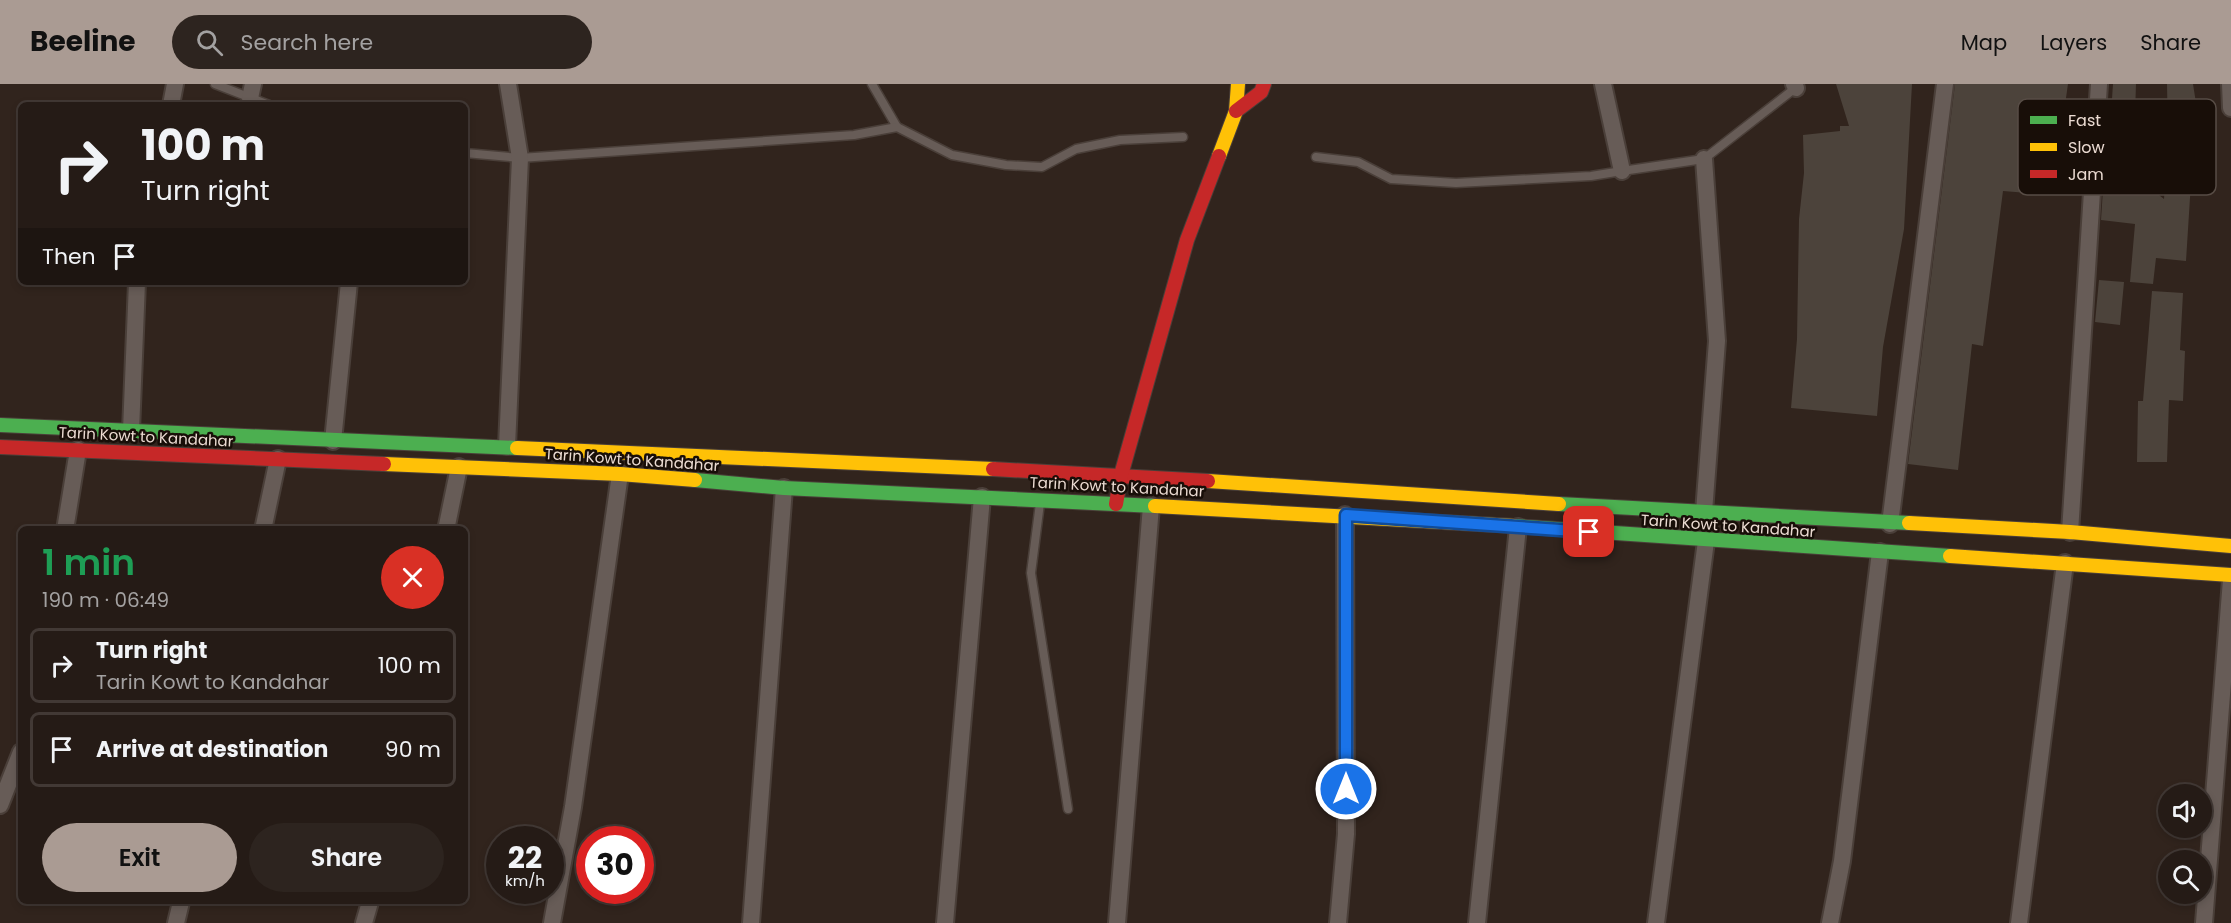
<!DOCTYPE html>
<meta charset="utf-8">
<style>
:root{--surface:#251b16;--page:#2d241f;--text:#f1f3f6;--muted:#a3a1a1;--line:#423935;--accent:#aa9b93}
body{margin:0;font-family:Poppins,sans-serif;background:var(--page);color:var(--text);height:100vh;display:flex;flex-direction:column;font-size:22px;white-space:nowrap}
*{box-sizing:border-box;margin:0}
p{font-size:20px;color:var(--muted)}
.icon{flex:none;width:33px;height:33px;fill:none;stroke:currentColor;stroke-width:2;stroke-linecap:round;stroke-linejoin:round}
.map{position:relative;flex:1;overflow:hidden}
.drawer{position:absolute;left:18px;top:442px;width:450px;height:378px;display:flex;flex-direction:column;background:var(--surface);border-radius:9px;box-shadow:0 3px 9px #0003,0 0 0 2px var(--line)}
.drawer>*{flex:none}
.hud{position:absolute;left:18px;top:18px;width:450px;height:183px;border-radius:9px;box-shadow:0 3px 9px #0003,0 0 0 2px var(--line);background:#251b16;color:var(--text);overflow:hidden}
.fabs{position:absolute;left:2158px;top:700px;display:grid;gap:12px}
.fabs a{display:grid;place-items:center;width:54px;height:54px;border-radius:50%;background:var(--surface);box-shadow:0 3px 9px #0003,0 0 0 2px var(--line);font-size:30px}
.speed{position:absolute;left:486px;top:742px;display:flex;gap:12px;font-size:30px;font-weight:700;text-align:center}
.speed>*{display:grid;place-content:center;width:78px;height:78px;border-radius:50%;background:var(--surface);box-shadow:0 3px 9px #0003,0 0 0 2px var(--line);line-height:1}
.speed small{font-size:15px;font-weight:400}
.speed .limit{border:9px solid #d22;background:#fff;color:#111}
.pin{position:absolute;display:grid;place-items:center;width:51px;height:51px;color:#fff;margin:-26px;border-radius:12px;box-shadow:0 3px 9px #0006}
.me{position:absolute;width:66px;margin:-33px;rotate:0deg;stroke-linejoin:round;filter:drop-shadow(0 0 4px #0008)}
.turn{display:flex;align-items:center;gap:21px;height:126px;padding:0 24px;font-size:27px}
.turn .icon{width:78px;height:78px;stroke-width:2.5}
.turn b{display:block;font-size:42px;line-height:51px}
.then{display:flex;align-items:center;height:57px;padding:0 24px;background:#0003;gap:12px;font-size:22px}
.round{display:grid;place-items:center;flex:none;width:63px;height:63px;border-radius:32px;background:var(--page)}
.summary{display:flex;align-items:center;justify-content:space-between;height:102px;padding:0 24px}
h1{font-size:36px;font-weight:600;line-height:45px;color:#1e9e55}
.button{display:flex;gap:12px;margin-top:auto;padding:12px 24px}
.button a{flex:1;height:69px;border-radius:36px;background:var(--accent);color:#111;font-size:24px;font-weight:600;line-height:69px;text-align:center}
.button a+a{background:var(--page);color:var(--text)}
ul{padding:0;list-style:none}
li{display:flex;align-items:center;gap:18px;height:75px;margin:0 12px 9px;padding:0 12px;border:3px solid var(--line);border-radius:9px}
li div{flex:1}
li b{display:block;font-size:22px}
li em{font-style:normal}
header{display:flex;align-items:center;gap:36px;box-sizing:border-box;height:84px;padding:0 30px;background:var(--accent);color:#111}
header strong{font-size:28px}
nav{display:flex;gap:33px;margin-inline-start:auto;font-size:21px}
.search{width:420px;height:54px;background:var(--page);display:flex;align-items:center;gap:15px;box-sizing:border-box;padding:0 21px;border-radius:33px;color:var(--muted);font-size:22px}
.map>svg:first-child{display:block}
.building{fill:#4c433b}
.lines{fill:none;stroke-linecap:round;stroke-linejoin:round}
.lane-casing{stroke:#4a3f39;stroke-width:11}
.street-casing{stroke:#4a3f39;stroke-width:20}
.fast-casing{stroke:#4a3f39;stroke-width:16}
.slow-casing{stroke:#4a3f39;stroke-width:16}
.jam-casing{stroke:#4a3f39;stroke-width:16}
.lane{stroke:#675c57;stroke-width:8}
.street{stroke:#675c57;stroke-width:16}
.fast{stroke:#4caf50;stroke-width:14}
.slow{stroke:#ffc107;stroke-width:14}
.jam{stroke:#c62828;stroke-width:14}
.route-casing{stroke:#114b97;stroke-width:15}
.route{stroke:#1a73e8;stroke-width:10}
.labels{text-anchor:middle;stroke-width:5;stroke-linejoin:round;paint-order:stroke}
.street-label{font-size:15px;fill:#ebdbd2;stroke:#180e08}
.key{fill:#180e08;stroke:#574c45;stroke-width:1.5}
.key-label{font-size:16px;fill:#ebdbd2}
</style>
<header>
<strong>Beeline</strong>
<div class="search"><svg class="icon" aria-label="search" viewBox="0 0 24 24"><circle cx="10" cy="10" r="6"/><path d="M15 15l6 6"/></svg>Search here</div>
<nav><a>Map</a><a>Layers</a><a>Share</a></nav>
</header>
<div class="map">
<svg width="2231" height="839" viewBox="0 0 2231 839">
<rect width="100%" height="100%" fill="#31241d"/>
<!-- building -->
<g class="building">
<polygon points="1836,0 1912,0 1904,145 1883,263 1877,332 1791,324 1797,255 1799,135 1804,89 1803,51 1840,47 1840,42 1849,42"/>
<polygon points="1955,0 2068,0 2052,111 2003,107 1983,262 1972,260 1958,386 1908,380"/>
<polygon points="2113,0 2136,0 2135,30 2111,29"/>
<polygon points="2167,0 2193,0 2196,19 2186,177 2156,174 2153,200 2130,198 2135,140 2101,136 2106,58 2137,59 2136,93 2164,115 2168,55"/>
<polygon points="2099,196 2124,198 2120,241 2095,238"/>
<polygon points="2152,207 2183,209 2180,266 2185,267 2183,317 2169,316 2167,378 2137,378 2138,317 2143,317"/>
</g>
<g class="lines">
<!-- lane casing -->
<g class="lane-casing">
<g id="lane">
<polyline points="215,0 269,21"/>
<polyline points="872,0 897,43 952,71 1006,81 1042,83 1076,65 1120,56 1183,53"/>
<polyline points="465,69 520,74 854,51 897,43"/>
<polyline points="1316,73 1358,78 1391,95 1456,99 1591,92 1622,87 1704,75 1798,2"/>
<polyline points="1040,419 1031,489 1068,725"/>
</g>
</g>
<!-- street casing -->
<g class="street-casing">
<g id="street">
<polyline points="1603,0 1622,87"/>
<polyline points="1794,0 1796,4"/>
<polyline points="2230,0 2231,24"/>
<polyline points="250,14 253,0"/>
<polyline points="171,21 175,0"/>
<polyline points="1704,75 1717,257 1704,428"/>
<polyline points="131,347 137,198"/>
<polyline points="333,357 349,198"/>
<polyline points="507,362 520,74 508,0"/>
<polyline points="1890,440 1945,0"/>
<polyline points="65,446 78,366"/>
<polyline points="263,446 278,375"/>
<polyline points="446,446 459,383"/>
<polyline points="2070,448 2099,0"/>
<polyline points="0,721 21,668"/>
<polyline points="176,839 181,818"/>
<polyline points="364,839 370,818"/>
<polyline points="552,839 573,723 620,390"/>
<polyline points="751,839 784,404"/>
<polyline points="945,839 982,413"/>
<polyline points="1117,839 1151,422"/>
<polyline points="1338,839 1346,750 1345,431"/>
<polyline points="1477,839 1518,443"/>
<polyline points="1656,839 1706,457"/>
<polyline points="1830,839 1842,777 1880,468"/>
<polyline points="2019,839 2065,479"/>
<polyline points="2204,839 2231,496"/>
</g>
</g>
<!-- fast casing -->
<g class="fast-casing">
<g id="fast">
<polyline points="0,341 517,364"/>
<polyline points="695,396 784,404 1155,422"/>
<polyline points="1559,420 1909,439"/>
<polyline points="1514,442 1950,472"/>
</g>
</g>
<!-- slow casing -->
<g class="slow-casing">
<g id="slow">
<polyline points="1219,72 1236,27 1238,0"/>
<polyline points="517,364 993,385"/>
<polyline points="384,380 620,390 695,396"/>
<polyline points="1208,397 1559,420"/>
<polyline points="1155,422 1514,442"/>
<polyline points="1909,439 2070,448 2231,462"/>
<polyline points="1950,472 2231,491"/>
</g>
</g>
<!-- jam casing -->
<g class="jam-casing">
<g id="jam">
<polyline points="1236,27 1261,8 1264,0"/>
<polyline points="0,363 384,380"/>
<polyline points="993,385 1208,397"/>
<polyline points="1116,420 1121,391 1187,156 1219,72"/>
</g>
</g>
<!-- lane -->
<use href="#lane" class="lane"/>
<!-- street -->
<use href="#street" class="street"/>
<!-- fast -->
<use href="#fast" class="fast"/>
<!-- slow -->
<use href="#slow" class="slow"/>
<!-- jam -->
<use href="#jam" class="jam"/>
</g>
<g class="lines">
<!-- route casing -->
<g class="route-casing">
<polyline id="route" points="1346,705 1346,431 1589,448"/>
</g>
<!-- route -->
<use href="#route" class="route"/>
</g>
<g class="labels">
<!-- street labels -->
<g class="street-label">
<text transform="translate(146 353) rotate(3)" y="5">Tarin Kowt to Kandahar</text>
<text transform="translate(632 376) rotate(4)" y="5">Tarin Kowt to Kandahar</text>
<text transform="translate(1117 403) rotate(3)" y="5">Tarin Kowt to Kandahar</text>
<text transform="translate(1728 442) rotate(4)" y="5">Tarin Kowt to Kandahar</text>
</g>
</g>
<!-- legend -->
<rect x="2018" y="15" width="198" height="96" rx="9" class="key"/>
<rect x="2030" y="32" width="27" height="8" fill="#4caf50"/>
<rect x="2030" y="59" width="27" height="8" fill="#ffc107"/>
<rect x="2030" y="86" width="27" height="8" fill="#c62828"/>
<g class="key-label">
<text x="2068" y="42">Fast</text>
<text x="2068" y="69">Slow</text>
<text x="2068" y="96">Jam</text>
</g>
</svg>
<div class="fabs">
<a><svg class="icon" aria-label="sound" viewBox="0 0 24 24"><path d="M4 9h4l5-4v14l-5-4H4zM17 9q2 3 0 6"/></svg></a>
<a><svg class="icon" aria-label="search" viewBox="0 0 24 24"><circle cx="10" cy="10" r="6"/><path d="M15 15l6 6"/></svg></a>
</div>
<div class="speed"><div>22<small>km/h</small></div><div class="limit">30</div></div>
<div class="pin" style="left:1589px;top:448px;background:#d93025"><svg class="icon" aria-label="arrive" viewBox="0 0 24 24"><path d="M6 21V4h12l-3 4 3 4H6"/></svg></div>
<svg class="me" style="left:1346px;top:705px" viewBox="-20 -20 40 40"><circle r="17" fill="#1a73e8" stroke="#fff" stroke-width="3"/><path d="M0-11L8 9 0 5-8 9z" fill="#fff"/></svg>
<div class="hud">
<div class="turn"><svg class="icon" aria-label="right" viewBox="0 0 24 24"><path d="M7 20v-9h11M14 6l5 5-5 5"/></svg><div><b>100 m</b>Turn right</div></div>
<div class="then">Then<svg class="icon" aria-label="arrive" viewBox="0 0 24 24"><path d="M6 21V4h12l-3 4 3 4H6"/></svg></div>
</div>
<section class="drawer">
<div class="summary"><div><h1>1 min</h1><p>190 m · 06:49</p></div><a class="round" style="background:#d93025;color:#fff"><svg class="icon" aria-label="close" viewBox="0 0 24 24"><path d="M6 6l12 12M18 6L6 18"/></svg></a></div>
<ul>
<li><svg class="icon" aria-label="right" viewBox="0 0 24 24"><path d="M7 20v-9h11M14 6l5 5-5 5"/></svg><div><b>Turn right</b><p>Tarin Kowt to Kandahar</p></div><em>100 m</em></li>
<li><svg class="icon" aria-label="arrive" viewBox="0 0 24 24"><path d="M6 21V4h12l-3 4 3 4H6"/></svg><div><b>Arrive at destination</b></div><em>90 m</em></li>
</ul>
<div class="button"><a>Exit</a><a>Share</a></div>
</section>
</div>
